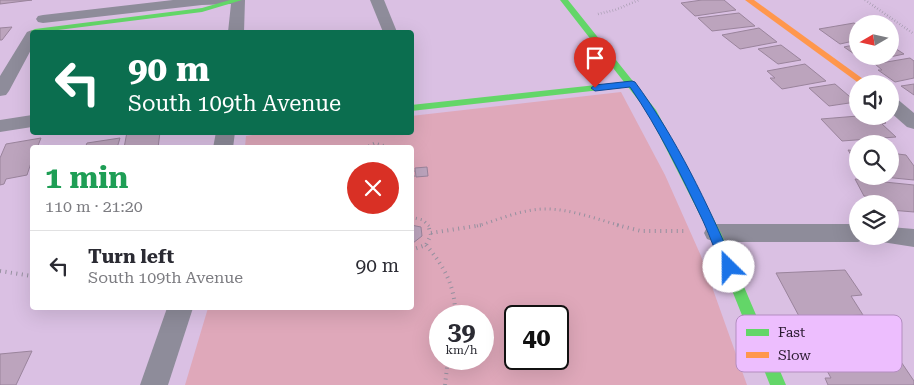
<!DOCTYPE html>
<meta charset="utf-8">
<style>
:root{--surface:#fff;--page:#f7f7f7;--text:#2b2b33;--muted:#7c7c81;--line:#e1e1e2}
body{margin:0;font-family:"Roboto Serif",serif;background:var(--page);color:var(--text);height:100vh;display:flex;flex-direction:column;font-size:19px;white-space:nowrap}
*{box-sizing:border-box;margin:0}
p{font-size:16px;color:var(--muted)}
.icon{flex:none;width:28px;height:28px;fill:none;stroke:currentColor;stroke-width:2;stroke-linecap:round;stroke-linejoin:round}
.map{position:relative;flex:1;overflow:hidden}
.drawer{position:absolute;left:30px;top:145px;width:384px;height:165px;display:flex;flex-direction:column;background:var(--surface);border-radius:5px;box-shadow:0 5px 20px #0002}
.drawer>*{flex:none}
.top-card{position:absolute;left:30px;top:30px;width:384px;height:105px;border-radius:5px;box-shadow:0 5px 20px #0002;background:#0b6e4f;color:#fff;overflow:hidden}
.needle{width:32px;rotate:261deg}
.fabs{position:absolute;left:849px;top:15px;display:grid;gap:10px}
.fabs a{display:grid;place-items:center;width:50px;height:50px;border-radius:50%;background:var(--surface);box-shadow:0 5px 20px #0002;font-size:25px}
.speed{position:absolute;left:429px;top:305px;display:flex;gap:10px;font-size:25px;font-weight:700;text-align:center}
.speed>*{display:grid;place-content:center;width:65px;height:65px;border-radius:50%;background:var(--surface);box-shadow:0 5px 20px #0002;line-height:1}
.speed small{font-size:12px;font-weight:400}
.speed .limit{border:2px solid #111;border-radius:8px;background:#fff;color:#111}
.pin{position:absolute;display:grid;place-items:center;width:42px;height:42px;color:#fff;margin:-51px -21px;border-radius:50% 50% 50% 0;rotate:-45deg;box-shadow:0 0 5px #0007}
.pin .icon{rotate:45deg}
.me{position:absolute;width:55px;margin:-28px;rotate:337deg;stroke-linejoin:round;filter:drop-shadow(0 0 4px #0008)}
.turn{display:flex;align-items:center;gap:18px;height:105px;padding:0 15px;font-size:22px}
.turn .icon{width:65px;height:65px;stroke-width:2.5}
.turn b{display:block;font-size:35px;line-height:42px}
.round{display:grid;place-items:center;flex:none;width:52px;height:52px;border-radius:26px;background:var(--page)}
.headline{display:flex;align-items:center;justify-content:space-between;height:85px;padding:0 15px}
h1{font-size:30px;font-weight:700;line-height:38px;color:#1e9e55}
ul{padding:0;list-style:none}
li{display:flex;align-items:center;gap:15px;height:70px;padding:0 15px;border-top:1px solid var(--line)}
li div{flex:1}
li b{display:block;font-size:19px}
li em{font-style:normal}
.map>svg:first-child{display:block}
.green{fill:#dfa8ba;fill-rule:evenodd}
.building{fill:#bca4bd;stroke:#9a849c}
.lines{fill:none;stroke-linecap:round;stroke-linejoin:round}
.path-far2{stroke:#95909f;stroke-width:2.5;stroke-dasharray:0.5 2.5;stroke-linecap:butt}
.path-far1{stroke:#95909f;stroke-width:3;stroke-dasharray:1 4;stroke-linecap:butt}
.path{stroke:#95909f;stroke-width:4;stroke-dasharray:1 4.5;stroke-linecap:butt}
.street{fill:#8e8c9a;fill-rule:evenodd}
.fast{fill:#63d668;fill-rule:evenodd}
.slow{fill:#ff974d;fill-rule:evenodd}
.route{fill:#1a73e8;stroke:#114b97}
.key{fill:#edbefe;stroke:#b38dc0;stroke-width:1}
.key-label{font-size:14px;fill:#2b1a31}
</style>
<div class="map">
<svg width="914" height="385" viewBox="0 0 914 385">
<rect width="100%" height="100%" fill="#dac0e3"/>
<!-- green -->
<path class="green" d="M 621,92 L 665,175 L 701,256 L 747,385 L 185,385 L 208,308 L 411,308 L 411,148 L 245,147 L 246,136 L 273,132 L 411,132 L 411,116 ZM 440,316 L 482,316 L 482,359 L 440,359 ZM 515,316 L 558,316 L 558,359 L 515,359 Z"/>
<!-- building -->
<g class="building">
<polygon points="0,0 32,0 0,4"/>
<polygon points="702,0 724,0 736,10 695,16 681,3"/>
<polygon points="739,13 755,26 712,31 698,18"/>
<polygon points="854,23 858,25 858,40 840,44 819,29"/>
<polygon points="12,27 2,40 0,40 0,28"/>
<polygon points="759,28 777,42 740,49 722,35"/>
<polygon points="858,44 858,56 890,56 890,45 904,54 866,62 844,47"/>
<polygon points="781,45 801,60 778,64 758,49"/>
<polygon points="910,58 914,61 914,78 895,82 878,70 882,70 875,64"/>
<polygon points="805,64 826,81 782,89 770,78 775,78 767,71"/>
<polygon points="835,84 856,102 829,106 809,88"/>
<polygon points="914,84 914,95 901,86"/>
<polygon points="858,116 878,116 886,123 882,124 896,137 842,141 821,119"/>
<polygon points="127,132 160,132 158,148 124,148"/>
<polygon points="41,138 37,148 32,148 32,160 27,175 6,179 4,184 0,185 0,158 6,144"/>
<polygon points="120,138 117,148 85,148 87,143"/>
<polygon points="848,150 858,151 858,166"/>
<polygon points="890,153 906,155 914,166 914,180 873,176 890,176"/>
<polygon points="427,167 428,176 416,177 415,168"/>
<polygon points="855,179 914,185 914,212 890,210 890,204 874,204 871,197 864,196"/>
<polygon points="411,225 421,227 422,236 413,243 411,242"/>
<polygon points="845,270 862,295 851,296 863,315 800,318 776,273"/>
<polygon points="887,341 914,381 914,385 828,385 825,378 831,378 813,345"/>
<polygon points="32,351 16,385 0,385 0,354"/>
</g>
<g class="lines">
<!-- path-far2 -->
<g class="path-far2">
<polyline points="865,0 914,34"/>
<polyline points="598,14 615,10 639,0"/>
</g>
<!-- path-far1 -->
<g class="path-far1">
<polyline points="364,148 375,143 392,148"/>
<polyline points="411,169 413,168 414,178"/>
<polyline points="411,217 423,220 429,226"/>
<path d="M 477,226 C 498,220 520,210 542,209 C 568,208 596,219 622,226"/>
</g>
<!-- path -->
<g class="path">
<polyline points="617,225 641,231 687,231"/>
<polyline points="431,233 482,225"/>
<path d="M 426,245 C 444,266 456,287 455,316"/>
<polyline points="411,250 426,245 431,235 428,225"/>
<polyline points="0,271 32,276"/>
<polyline points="445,385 448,359"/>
</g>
<!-- street -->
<g class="street">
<polygon points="173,0 245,0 244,32 228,32 231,4 202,5 43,23 38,22 36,19 38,16 43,15"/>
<polygon points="370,0 384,0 397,32 383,32"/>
<polygon points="32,30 38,32 32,32 32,48 9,91 6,95 0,96 0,76 27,32"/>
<polygon points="890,96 896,98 914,113 914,129 907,127 890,112"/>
<polygon points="32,115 32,127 0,132 0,120"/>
<polygon points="216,132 235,132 233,148 213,148"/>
<polygon points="715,224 858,224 858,236 868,236 866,239 858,242 715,242 707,239 704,233 707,227"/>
<polygon points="890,227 914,229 914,247 882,242 879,236 890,236"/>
<polygon points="167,308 193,308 168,385 140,385"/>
</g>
<!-- fast -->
<g class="fast">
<polygon points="230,0 242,0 202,12 42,32 32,33 31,31 35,29 202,8"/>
<polygon points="560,0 568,0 656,110 721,233 786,385 770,385 709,233 647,111 628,87 411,111 411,105 624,82"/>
</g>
<!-- slow -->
<polygon class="slow" points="745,0 754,0 870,84 860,84"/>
</g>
<!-- route -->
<path class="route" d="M 632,81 L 635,82 C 677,139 707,203 735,267 L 733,271 L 729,272 L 724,271 C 716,255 711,238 703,221 C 681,175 659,129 630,87 L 595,91 L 591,88 L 595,85 Z"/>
<!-- legend -->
<rect x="736" y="315" width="166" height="57" rx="8" class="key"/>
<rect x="746" y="329" width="23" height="7" fill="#63d668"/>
<rect x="746" y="352" width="23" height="6" fill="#ff974d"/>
<g class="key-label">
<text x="778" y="337">Fast</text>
<text x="778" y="360">Slow</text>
</g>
</svg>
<div class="fabs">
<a><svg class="needle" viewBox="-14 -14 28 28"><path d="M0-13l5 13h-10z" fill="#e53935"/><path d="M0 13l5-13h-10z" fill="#7c7c81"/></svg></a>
<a><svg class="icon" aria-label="sound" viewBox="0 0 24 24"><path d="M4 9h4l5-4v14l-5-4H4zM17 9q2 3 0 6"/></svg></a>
<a><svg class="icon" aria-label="search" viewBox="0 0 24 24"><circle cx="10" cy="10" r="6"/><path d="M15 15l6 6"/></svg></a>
<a><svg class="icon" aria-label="layers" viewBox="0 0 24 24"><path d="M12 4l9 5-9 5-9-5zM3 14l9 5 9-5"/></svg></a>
</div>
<div class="speed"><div>39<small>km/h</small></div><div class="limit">40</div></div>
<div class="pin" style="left:595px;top:88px;background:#d93025"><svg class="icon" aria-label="arrive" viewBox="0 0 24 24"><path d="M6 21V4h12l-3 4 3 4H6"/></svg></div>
<svg class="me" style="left:729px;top:267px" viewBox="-20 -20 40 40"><circle r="19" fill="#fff"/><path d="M0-13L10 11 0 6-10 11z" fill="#1a73e8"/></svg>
<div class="top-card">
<div class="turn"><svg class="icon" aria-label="left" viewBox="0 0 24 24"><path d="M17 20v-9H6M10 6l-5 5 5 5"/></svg><div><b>90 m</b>South 109th Avenue</div></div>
</div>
<section class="drawer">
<div class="headline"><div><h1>1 min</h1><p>110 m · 21:20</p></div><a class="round" style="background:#d93025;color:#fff"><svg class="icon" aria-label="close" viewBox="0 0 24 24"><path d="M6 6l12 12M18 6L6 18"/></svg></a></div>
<ul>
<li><svg class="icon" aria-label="left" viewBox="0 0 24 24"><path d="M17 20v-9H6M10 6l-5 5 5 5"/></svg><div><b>Turn left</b><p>South 109th Avenue</p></div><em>90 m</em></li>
</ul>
</section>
</div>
